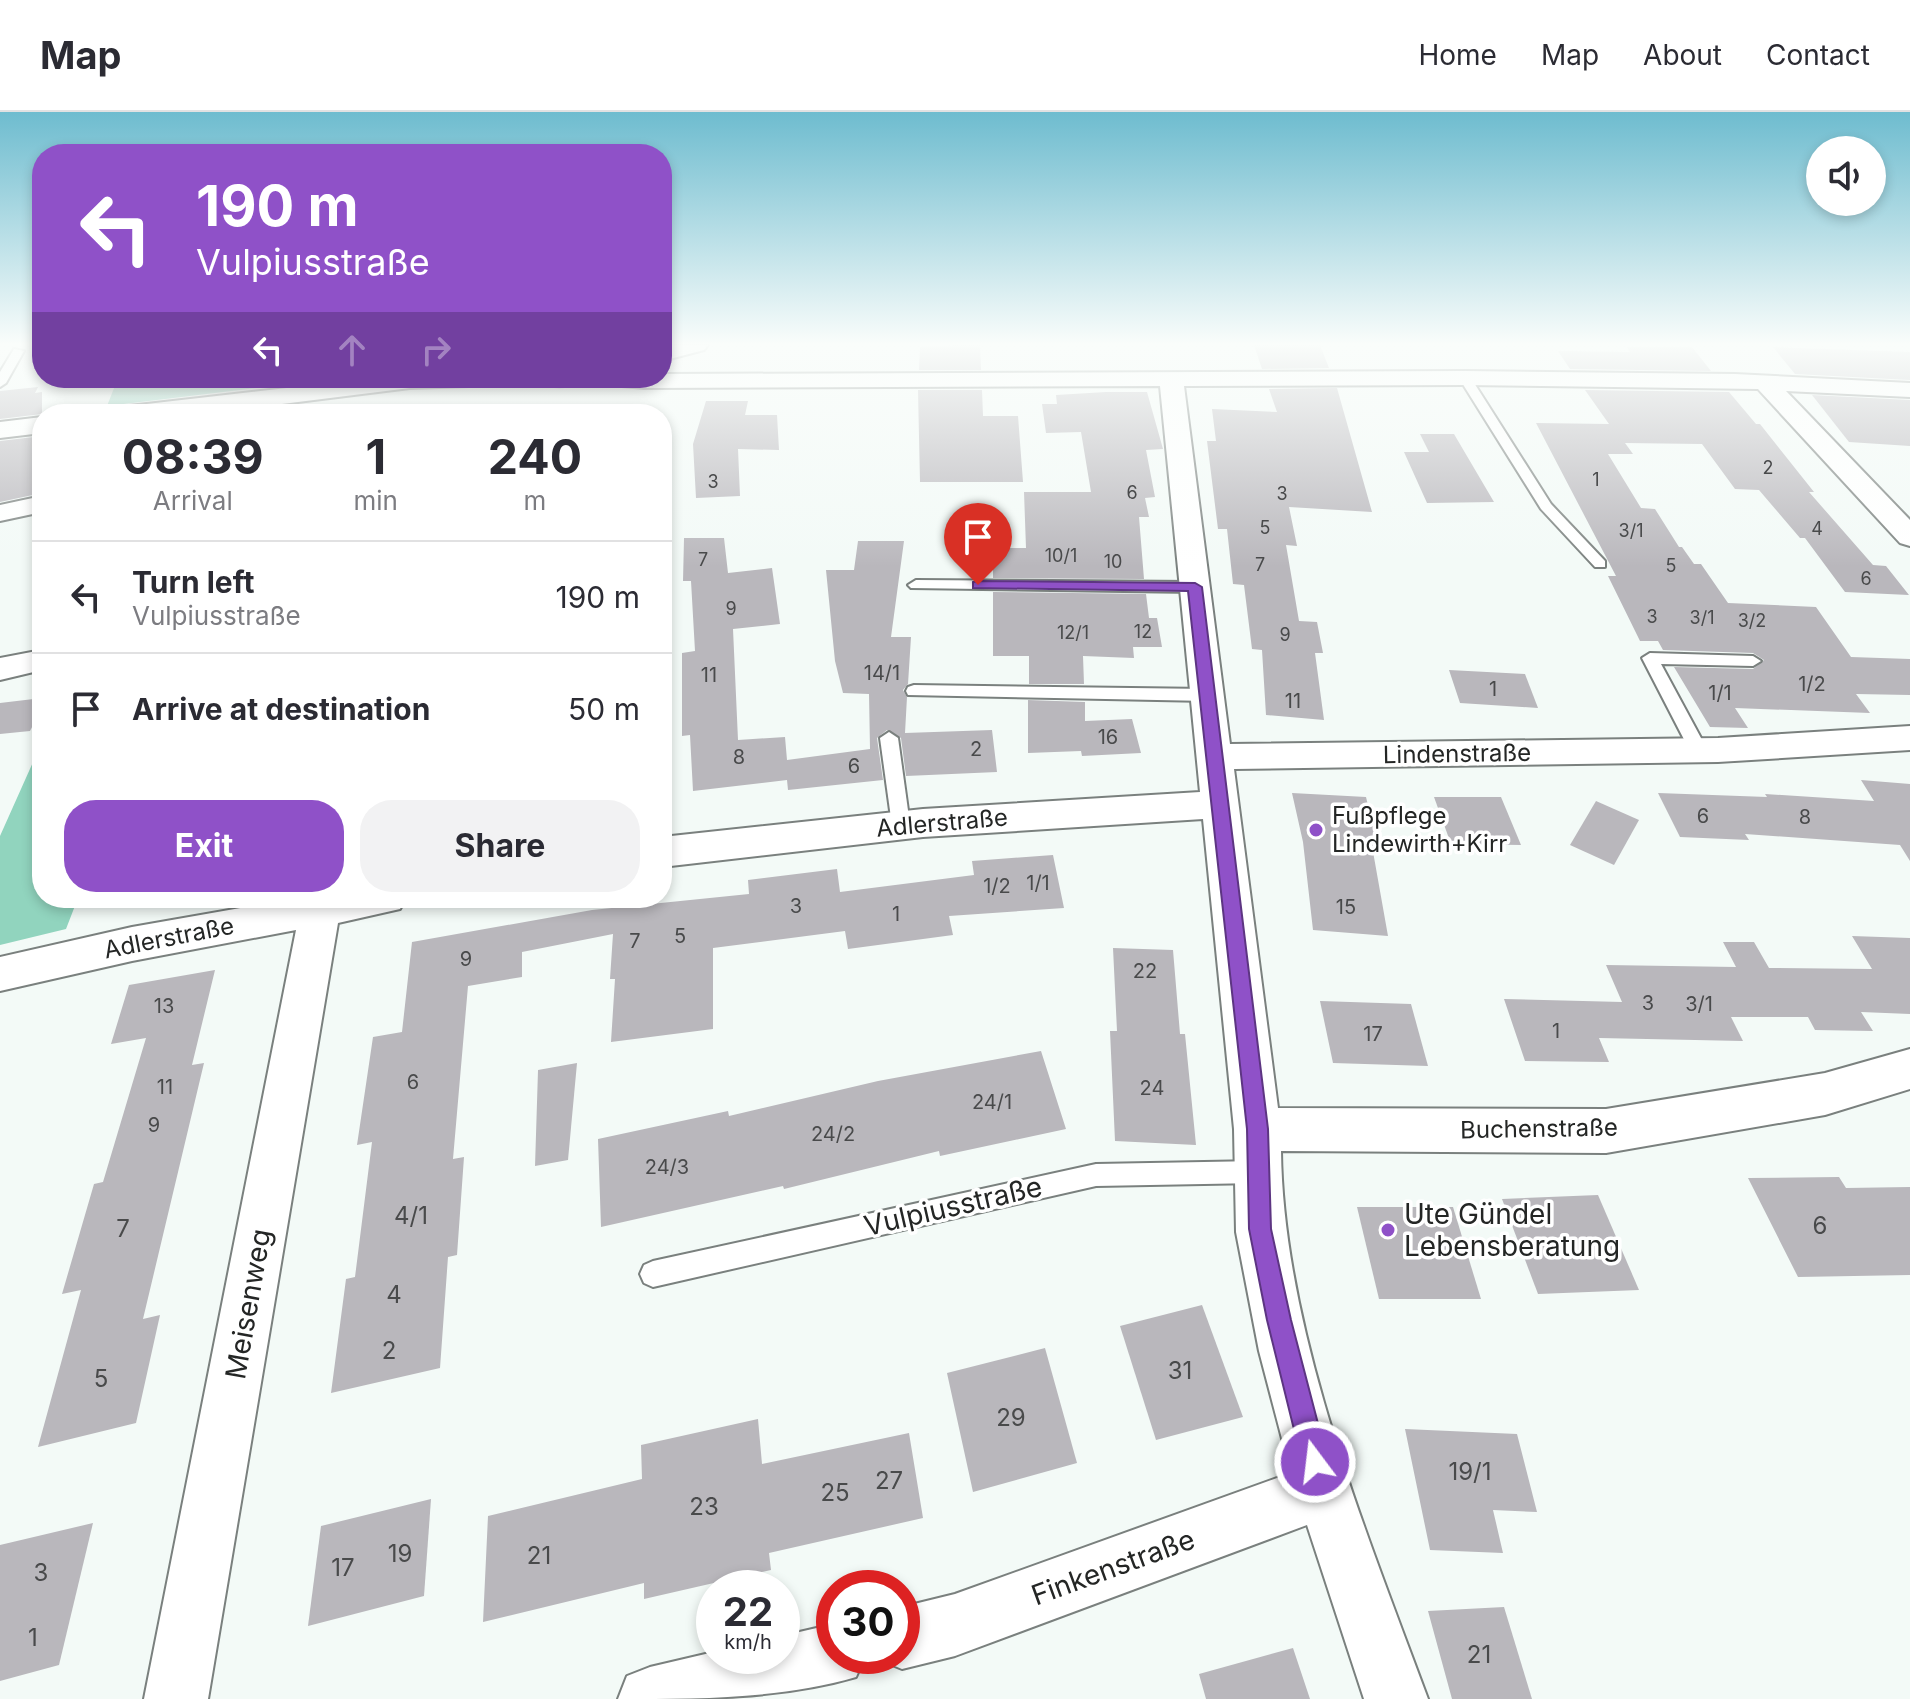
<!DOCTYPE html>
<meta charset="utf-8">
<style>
:root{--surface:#fff;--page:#f2f2f3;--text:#2b2b33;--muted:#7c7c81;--line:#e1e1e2;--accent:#8f51c8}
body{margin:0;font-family:Inter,sans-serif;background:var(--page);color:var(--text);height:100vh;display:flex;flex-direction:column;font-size:30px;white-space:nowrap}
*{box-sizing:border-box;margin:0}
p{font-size:26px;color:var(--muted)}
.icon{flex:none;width:44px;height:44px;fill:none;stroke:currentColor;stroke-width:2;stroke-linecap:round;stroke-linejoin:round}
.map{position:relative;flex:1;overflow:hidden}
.drawer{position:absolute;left:32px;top:292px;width:640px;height:504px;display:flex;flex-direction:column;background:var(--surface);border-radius:32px;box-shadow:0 4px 12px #0003}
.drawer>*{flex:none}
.top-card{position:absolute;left:32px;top:32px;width:640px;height:244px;border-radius:32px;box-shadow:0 4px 12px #0003;background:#8f51c8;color:#fff;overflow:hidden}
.buttons{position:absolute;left:1806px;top:24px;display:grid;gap:16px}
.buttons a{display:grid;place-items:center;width:80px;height:80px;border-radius:50%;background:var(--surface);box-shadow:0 4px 12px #0003;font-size:40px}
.speed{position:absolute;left:696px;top:1458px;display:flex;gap:16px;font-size:40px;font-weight:700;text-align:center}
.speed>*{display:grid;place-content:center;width:104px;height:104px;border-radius:50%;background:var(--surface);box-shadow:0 4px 12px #0003;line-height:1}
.speed small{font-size:20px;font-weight:400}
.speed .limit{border:12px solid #d22;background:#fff;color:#111}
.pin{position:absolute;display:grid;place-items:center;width:68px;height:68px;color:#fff;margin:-82px -34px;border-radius:50% 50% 50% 0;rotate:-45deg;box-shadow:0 0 8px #0007}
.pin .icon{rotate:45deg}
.me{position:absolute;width:88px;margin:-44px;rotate:345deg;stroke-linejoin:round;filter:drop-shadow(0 0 6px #0008)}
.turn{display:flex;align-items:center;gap:28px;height:168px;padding:0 32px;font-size:36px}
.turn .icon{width:104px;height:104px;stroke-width:2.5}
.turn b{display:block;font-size:56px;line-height:68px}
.lanes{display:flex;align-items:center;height:76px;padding:0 32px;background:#0003;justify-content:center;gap:40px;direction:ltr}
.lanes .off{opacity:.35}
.eta{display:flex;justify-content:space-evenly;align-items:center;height:136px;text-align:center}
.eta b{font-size:48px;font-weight:700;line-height:56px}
.action{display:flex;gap:16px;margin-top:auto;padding:16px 32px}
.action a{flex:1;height:92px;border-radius:32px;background:var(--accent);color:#fff;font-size:32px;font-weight:700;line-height:92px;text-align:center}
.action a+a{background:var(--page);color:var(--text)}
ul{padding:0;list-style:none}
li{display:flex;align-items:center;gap:24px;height:112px;padding:0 32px;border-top:2px solid var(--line)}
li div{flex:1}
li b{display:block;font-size:30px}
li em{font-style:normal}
header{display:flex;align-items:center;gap:48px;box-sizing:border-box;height:112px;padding:0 40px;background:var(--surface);border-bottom:2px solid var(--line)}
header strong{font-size:38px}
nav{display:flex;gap:44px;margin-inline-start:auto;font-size:28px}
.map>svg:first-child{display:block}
.green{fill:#91d4be}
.building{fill:#b9b7bc}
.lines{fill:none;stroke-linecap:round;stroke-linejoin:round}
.service-casing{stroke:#7a807e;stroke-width:4}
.minor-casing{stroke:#7a807e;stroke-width:4}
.tertiary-casing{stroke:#7a807e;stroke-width:4}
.service{fill:#fff;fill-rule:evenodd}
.minor{fill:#fff;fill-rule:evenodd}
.tertiary{fill:#fff;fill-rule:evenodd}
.route{fill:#8f51c8;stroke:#5d3582;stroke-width:2}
.poi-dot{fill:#8f51c8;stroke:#fff;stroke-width:3}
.labels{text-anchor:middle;stroke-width:7;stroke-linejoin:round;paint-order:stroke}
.far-number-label{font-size:18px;fill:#494a4b}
.number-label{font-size:20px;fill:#494a4b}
.street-label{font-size:24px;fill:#242625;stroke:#fff}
.poi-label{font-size:24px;fill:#242625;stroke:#fff;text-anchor:start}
.near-number-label{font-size:24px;fill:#494a4b}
.near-street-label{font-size:28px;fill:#242625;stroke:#fff}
.near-poi-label{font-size:28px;fill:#242625;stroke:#fff;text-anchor:start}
</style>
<header>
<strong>Map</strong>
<nav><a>Home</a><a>Map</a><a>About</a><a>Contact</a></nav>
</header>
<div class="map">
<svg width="1910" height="1587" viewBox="0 0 1910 1587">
<rect width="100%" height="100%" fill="#f3faf7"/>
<!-- green -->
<g class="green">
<polygon points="118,266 338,266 107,294"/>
<polygon points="42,630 42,786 78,786 66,817 0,833 0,724"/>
</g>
<!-- building -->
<g class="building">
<polygon points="954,233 980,233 981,258 919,258 920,235"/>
<polygon points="1254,233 1320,233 1329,256 1262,257"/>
<polygon points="1627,235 1692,235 1711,259 1570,257 1558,239 1630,240"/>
<polygon points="1773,235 1910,240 1910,268 1795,262"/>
<polygon points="38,275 35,281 42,280 42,302 0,307 0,279"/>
<polygon points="1337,276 1372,400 1289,395 1297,434 1286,433 1299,509 1317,510 1323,541 1315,541 1324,608 1266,603 1262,538 1252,537 1244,473 1233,472 1227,417 1218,417 1207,329 1216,329 1212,297 1277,300 1269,277"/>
<polygon points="918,278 982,278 983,304 1018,304 1023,370 920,370"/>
<polygon points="1585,278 1729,280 1756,312 1760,312 1814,380 1809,380 1873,453 1886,454 1909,483 1845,480 1805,426 1800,426 1759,378 1735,377 1702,332 1625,331 1633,342 1608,342 1641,396 1655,397 1679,435 1682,435 1694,452 1701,452 1728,491 1816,495 1851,545 1910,547 1910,583 1856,582 1870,601 1735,596 1748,616 1710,615 1674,555 1753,557 1764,548 1753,541 1663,538 1658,529 1640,529 1608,464 1616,464 1536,311 1609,312"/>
<polygon points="1106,280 1147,280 1163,337 1146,338 1155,385 1145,386 1149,405 1139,405 1144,467 993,466 993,436 1026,436 1024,380 1091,380 1081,320 1046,321 1042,292 1057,292 1056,283"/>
<polygon points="1812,283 1910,288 1910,334 1849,330"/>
<polygon points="706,289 748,289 745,303 777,303 779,338 738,337 740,384 696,386 693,332"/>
<polygon points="1420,322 1454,322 1494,390 1427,391 1404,340 1429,340"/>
<polygon points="42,324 42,381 0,390 0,329"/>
<polygon points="684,426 724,426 728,461 772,456 780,512 733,517 738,628 785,625 787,648 870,637 869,582 843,581 835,549 826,458 854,458 858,429 904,429 891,525 911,525 908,572 903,578 907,585 905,621 992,618 997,660 906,664 901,626 887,618 877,626 883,668 788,678 787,668 693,679 690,623 682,624 682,541 695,539 691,469 683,469"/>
<polygon points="993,480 1146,482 1149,506 1157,506 1162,535 1133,535 1134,546 1083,544 1084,572 1029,572 1029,544 993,544"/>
<polygon points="1449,558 1525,562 1538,596 1460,591"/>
<polygon points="42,586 42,596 30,619 0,622 0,591"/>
<polygon points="1028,588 1085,590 1085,609 1132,607 1141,641 1082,644 1081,639 1028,641"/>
<polygon points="1861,668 1910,672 1910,749 1900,733 1745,722 1749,728 1680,725 1658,681 1767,685 1765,682 1874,689"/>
<polygon points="1292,681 1366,685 1378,735 1372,734 1388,824 1313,818 1303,730"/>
<polygon points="1434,685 1501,685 1521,733 1451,732"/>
<polygon points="1596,689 1639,708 1614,753 1570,733"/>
<polygon points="1053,743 1064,796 949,804 953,823 848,837 845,819 713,836 713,917 611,930 615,867 610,867 613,822 522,840 522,865 468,874 453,1047 464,1045 457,1143 448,1145 440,1256 331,1281 346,1167 355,1165 372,1030 357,1033 373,925 402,920 412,830 592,798 749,782 748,768 837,757 840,780 974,763 972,749"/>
<polygon points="1852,824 1910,826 1910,902 1861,900 1873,919 1815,918 1808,905 1731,905 1743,929 1599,926 1609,950 1525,949 1504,887 1622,890 1606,853 1736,855 1723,830 1754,830 1769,856 1872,857"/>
<polygon points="1113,836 1173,838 1180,922 1185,922 1196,1033 1115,1029 1110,919 1117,919"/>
<polygon points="215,858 192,953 204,951 143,1207 160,1203 136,1311 38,1335 81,1178 62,1182 94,1072 103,1070 146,926 111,932 129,873"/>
<polygon points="1320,889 1411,892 1428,954 1333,951"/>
<polygon points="1041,939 1066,1017 940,1044 939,1039 784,1077 783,1074 601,1115 598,1027 728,999 729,1004 878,969"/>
<polygon points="577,951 568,1048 535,1054 538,958"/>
<polygon points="1839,1065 1846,1076 1910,1075 1910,1163 1798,1165 1748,1066"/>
<polygon points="1598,1083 1639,1178 1538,1182 1502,1087"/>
<polygon points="1357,1095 1453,1095 1481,1187 1379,1187"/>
<polygon points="1202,1193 1243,1305 1156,1328 1120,1214"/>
<polygon points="1045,1236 1077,1351 973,1380 947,1261"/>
<polygon points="758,1307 762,1352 909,1321 923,1406 769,1441 771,1458 644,1487 644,1471 483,1510 488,1404 642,1367 641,1333"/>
<polygon points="1405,1317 1517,1322 1537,1400 1493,1398 1503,1441 1430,1438"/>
<polygon points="431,1387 424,1484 308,1514 321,1414"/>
<polygon points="93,1411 59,1553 0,1569 0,1433"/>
<polygon points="1504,1495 1532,1587 1452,1587 1428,1499"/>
<polygon points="1293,1536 1310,1587 1206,1587 1199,1562"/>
</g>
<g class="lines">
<!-- service casing -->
<g class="service-casing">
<g id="service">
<polygon points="14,237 24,239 6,271 0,275 0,260"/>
<polygon points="1461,263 1469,263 1551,392 1605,449 1605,455 1595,455 1541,397 1459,266"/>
<polygon points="916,468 1195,470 1203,475 1195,480 911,476 908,473"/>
<polygon points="1650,541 1753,544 1761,549 1753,554 1661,552 1708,639 1705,643 1699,645 1690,639 1642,546"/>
<polygon points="914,573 1208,577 1216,583 1208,589 908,583 906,579 908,575"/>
<polygon points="889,620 898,626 910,713 901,720 892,713 880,626"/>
<polygon points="1258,1049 1266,1052 1270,1060 1266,1068 1258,1071 1096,1074 653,1175 644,1171 640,1162 644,1153 653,1149 1096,1052"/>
</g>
</g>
<!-- minor casing -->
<g class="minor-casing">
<g id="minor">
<path d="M 1465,259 L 1735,262 L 1910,271 L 1910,285 L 1786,279 L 1910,408 L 1910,434 L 1900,431 L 1758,277 L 1465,273 L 1184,274 L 1230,632 L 1718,626 L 1910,614 L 1910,638 L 1718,650 L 1234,657 L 1278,996 L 1606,997 L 1825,961 L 1910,937 L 1910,977 L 1825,1003 L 1606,1041 L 1281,1039 C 1283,1217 1366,1420 1428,1587 L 1364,1587 L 1307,1413 L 955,1544 L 902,1557 L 880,1548 L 878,1544 L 902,1544 L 902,1495 L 955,1482 L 1291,1361 L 1259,1239 L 1236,1120 L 1234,1017 L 1203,707 L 923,725 L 662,755 L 662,725 L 923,697 L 1200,680 L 1160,274 L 644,276 L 588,271 L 585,266 L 662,266 L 662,262 Z"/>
<polygon points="42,384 42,400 0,409 0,393"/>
<polygon points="42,538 42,558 0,568 0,546"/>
<polygon points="298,786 406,786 400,797 338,811 208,1587 144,1587 296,818 132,849 0,879 0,845 132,815"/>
<path d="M 834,1512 L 834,1544 L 865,1544 L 856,1565 C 781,1587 698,1587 618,1587 L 627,1564 L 650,1555 L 714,1540 L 714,1544 L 782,1544 L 782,1524 Z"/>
</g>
</g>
<!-- tertiary casing -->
<g class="tertiary-casing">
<g id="tertiary">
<polygon points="662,233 708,233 704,238 662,249"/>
<polygon points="374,266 482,266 478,272 469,274 410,276 201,302 115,302 119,296 129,294"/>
<path d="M 534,266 L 585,266 L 581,272 C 567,275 552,275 538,272 Z"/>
<polygon points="42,305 42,321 0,326 0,310"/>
</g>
</g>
<!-- service -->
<use href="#service" class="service"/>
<!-- minor -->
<use href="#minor" class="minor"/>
<!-- tertiary -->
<use href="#tertiary" class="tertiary"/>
</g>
<!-- sky -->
<linearGradient id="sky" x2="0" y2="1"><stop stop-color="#6ebccf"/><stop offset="0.51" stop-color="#fafdfb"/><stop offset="1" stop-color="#fafdfb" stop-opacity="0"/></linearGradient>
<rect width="1910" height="455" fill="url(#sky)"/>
<!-- route -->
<polygon class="route" points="978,469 1195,471 1202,475 1268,1017 1271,1117 1291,1208 1328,1350 1325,1359 1315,1363 1306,1359 1302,1350 1267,1208 1249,1117 1247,1017 1188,479 973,476 973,470"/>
<!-- markers -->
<g class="poi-dot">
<circle cx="1316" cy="718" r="8"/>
<circle cx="1388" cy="1118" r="8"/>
</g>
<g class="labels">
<!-- far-number labels -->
<g class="far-number-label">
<text x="1768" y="362">2</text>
<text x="1596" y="374">1</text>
<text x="713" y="376">3</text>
<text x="1132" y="387">6</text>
<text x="1282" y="388">3</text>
<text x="1265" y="422">5</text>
<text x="1817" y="423">4</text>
<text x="1631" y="425">3/1</text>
<text x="1061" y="450">10/1</text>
<text x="703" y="454">7</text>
<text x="1113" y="456">10</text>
<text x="1260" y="459">7</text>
<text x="1671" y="460">5</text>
<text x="1866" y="473">6</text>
<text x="731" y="503">9</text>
<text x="1652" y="511">3</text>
<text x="1702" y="512">3/1</text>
<text x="1752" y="515">3/2</text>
<text x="1143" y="526">12</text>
<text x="1073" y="527">12/1</text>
<text x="1285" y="529">9</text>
</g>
<!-- number labels -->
<g class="number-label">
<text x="882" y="568">14/1</text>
<text x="709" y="570">11</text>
<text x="1812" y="579">1/2</text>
<text x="1493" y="584">1</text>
<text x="1720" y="588">1/1</text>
<text x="1293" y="596">11</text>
<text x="1108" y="632">16</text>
<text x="976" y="644">2</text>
<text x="739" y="652">8</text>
<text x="854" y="661">6</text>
<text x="1703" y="711">6</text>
<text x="1805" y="712">8</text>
<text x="1038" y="778">1/1</text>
<text x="997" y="781">1/2</text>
<text x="796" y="801">3</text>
<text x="1346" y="802">15</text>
<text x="896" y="809">1</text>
<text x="680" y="831">5</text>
<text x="635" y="836">7</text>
<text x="466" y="854">9</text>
<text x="1145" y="866">22</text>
<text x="1648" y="898">3</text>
<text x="1699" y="899">3/1</text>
<text x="164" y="901">13</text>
<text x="1556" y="926">1</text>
<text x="1373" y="929">17</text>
<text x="413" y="977">6</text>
<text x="165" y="982">11</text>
<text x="1152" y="983">24</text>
<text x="992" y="997">24/1</text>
<text x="154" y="1020">9</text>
<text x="833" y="1029">24/2</text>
<text x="667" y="1062">24/3</text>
</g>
<!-- street labels -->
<g class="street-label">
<text transform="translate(1457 642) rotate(-1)" y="8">Lindenstraße</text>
<text transform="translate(942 711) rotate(-5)" y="8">Adlerstraße</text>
<text transform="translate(169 826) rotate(-11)" y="8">Adlerstraße</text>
<text transform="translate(1539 1017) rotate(-1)" y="8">Buchenstraße</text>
</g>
<!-- poi labels -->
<g class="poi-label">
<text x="1332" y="712">Fußpflege<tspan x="1332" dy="28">Lindewirth+Kirr</tspan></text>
</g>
<!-- near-number labels -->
<g class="near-number-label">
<text x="411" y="1112">4/1</text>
<text x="1820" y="1122">6</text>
<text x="123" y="1125">7</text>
<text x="394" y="1191">4</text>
<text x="389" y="1247">2</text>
<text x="1180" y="1267">31</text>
<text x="101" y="1275">5</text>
<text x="1011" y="1314">29</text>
<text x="1470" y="1368">19/1</text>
<text x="889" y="1377">27</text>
<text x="835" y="1389">25</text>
<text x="704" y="1403">23</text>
<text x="400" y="1450">19</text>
<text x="539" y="1452">21</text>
<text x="343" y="1464">17</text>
<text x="41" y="1469">3</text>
<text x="33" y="1534">1</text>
<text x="1479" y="1551">21</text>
</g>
<!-- near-street labels -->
<g class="near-street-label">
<text transform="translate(953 1094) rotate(-13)" y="10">Vulpiusstraße</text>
<text transform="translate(248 1192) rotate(-80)" y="10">Meisenweg</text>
<text transform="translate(1113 1455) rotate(-20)" y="10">Finkenstraße</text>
</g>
<!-- near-poi labels -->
<g class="near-poi-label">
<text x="1404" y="1112">Ute Gündel<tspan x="1404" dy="32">Lebensberatung</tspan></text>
</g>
</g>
</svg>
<div class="buttons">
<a><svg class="icon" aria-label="sound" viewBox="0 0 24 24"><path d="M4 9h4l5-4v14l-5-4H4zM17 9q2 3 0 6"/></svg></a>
</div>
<div class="speed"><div>22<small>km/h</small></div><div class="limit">30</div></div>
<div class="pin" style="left:978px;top:473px;background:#d93025"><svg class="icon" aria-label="arrive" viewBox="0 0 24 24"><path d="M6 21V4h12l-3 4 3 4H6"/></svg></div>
<svg class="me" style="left:1315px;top:1350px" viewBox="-20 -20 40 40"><circle r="17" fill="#8f51c8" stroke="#fff" stroke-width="3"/><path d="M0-11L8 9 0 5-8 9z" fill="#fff"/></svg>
<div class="top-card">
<div class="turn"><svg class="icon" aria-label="left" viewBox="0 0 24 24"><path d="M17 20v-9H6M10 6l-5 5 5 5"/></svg><div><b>190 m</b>Vulpiusstraße</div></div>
<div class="lanes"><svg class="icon" aria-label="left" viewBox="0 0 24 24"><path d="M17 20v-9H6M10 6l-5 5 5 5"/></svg><svg class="icon off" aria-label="ahead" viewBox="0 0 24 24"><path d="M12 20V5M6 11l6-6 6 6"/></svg><svg class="icon off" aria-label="right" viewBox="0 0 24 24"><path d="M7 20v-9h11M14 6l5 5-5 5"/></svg></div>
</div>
<section class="drawer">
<div class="eta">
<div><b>08:39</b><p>Arrival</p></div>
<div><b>1</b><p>min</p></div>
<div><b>240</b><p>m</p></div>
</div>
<ul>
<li><svg class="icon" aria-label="left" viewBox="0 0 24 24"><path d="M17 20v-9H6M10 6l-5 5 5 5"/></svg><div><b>Turn left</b><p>Vulpiusstraße</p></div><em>190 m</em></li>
<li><svg class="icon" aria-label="arrive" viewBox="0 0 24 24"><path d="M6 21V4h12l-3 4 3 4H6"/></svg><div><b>Arrive at destination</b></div><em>50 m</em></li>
</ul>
<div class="action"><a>Exit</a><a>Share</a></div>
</section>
</div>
